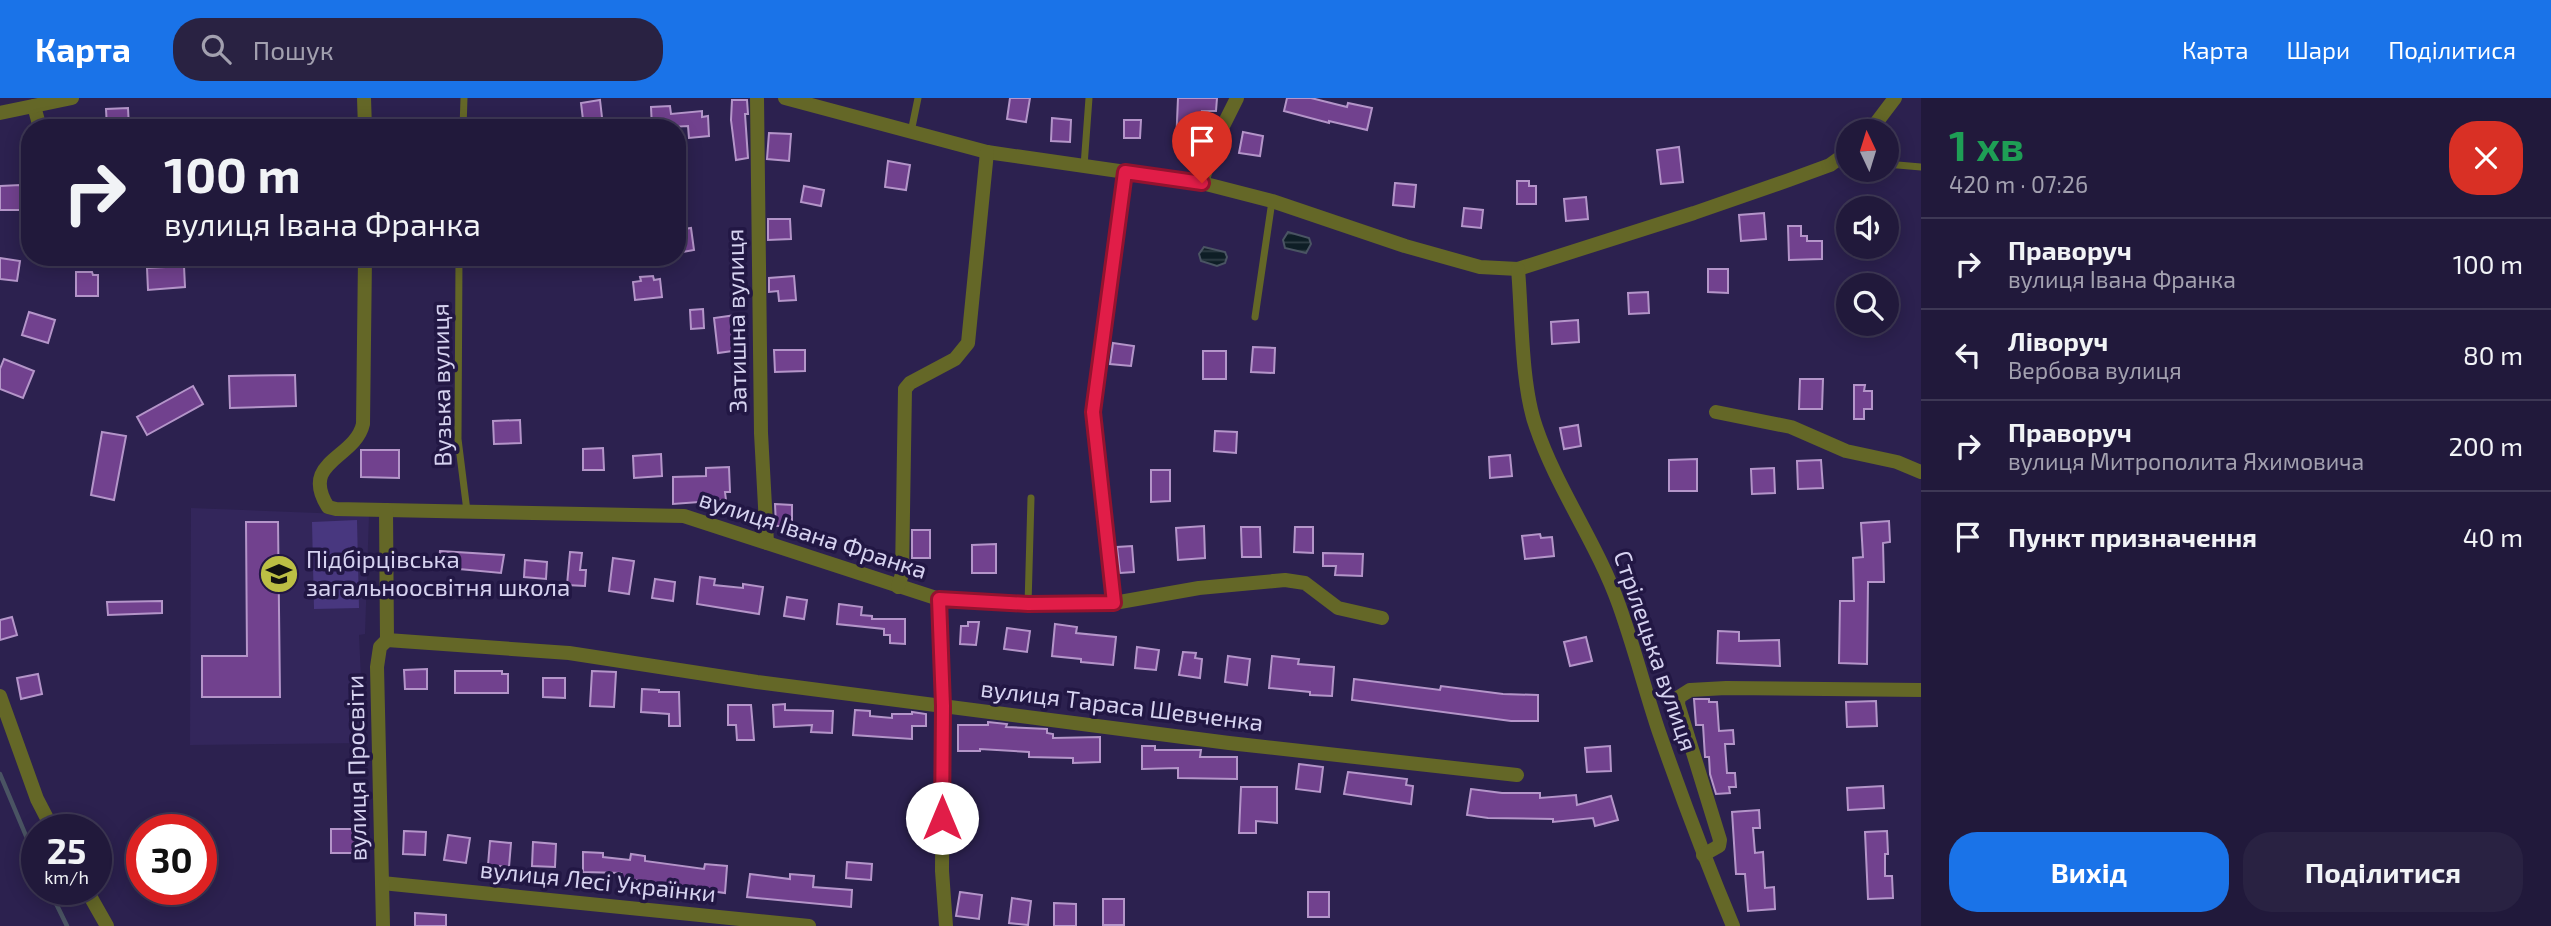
<!DOCTYPE html>
<html lang="uk">
<meta charset="utf-8">
<style>
:root{--surface:#21193b;--page:#292242;--text:#f1f3f6;--muted:#a2a0af;--line:#3e3855;--accent:#1a73e8}
body{margin:0;font-family:"Exo 2",sans-serif;background:var(--page);color:var(--text);height:100vh;display:flex;flex-direction:column;font-size:26px;white-space:nowrap}
*{box-sizing:border-box;margin:0}
p{font-size:23px;color:var(--muted)}
.icon{flex:none;width:38px;height:38px;fill:none;stroke:currentColor;stroke-width:2;stroke-linecap:round;stroke-linejoin:round}
.map{position:relative;flex:1;overflow:hidden}
.details{display:flex;flex-direction:column;background:var(--surface);width:630px}
.details>*{flex:none}
.top-card{position:absolute;left:21px;top:21px;width:665px;height:147px;border-radius:28px;box-shadow:0 4px 18px #0003,0 0 0 2px var(--line);background:#21193b;color:var(--text);overflow:hidden}
.needle{width:46px;rotate:356deg}
.fabs{position:absolute;left:1836px;top:21px;display:grid;gap:14px}
.fabs a{display:grid;place-items:center;width:63px;height:63px;border-radius:50%;background:var(--surface);box-shadow:0 4px 18px #0003,0 0 0 2px var(--line);font-size:35px}
.speed{position:absolute;left:21px;top:716px;display:flex;gap:14px;font-size:35px;font-weight:700;text-align:center}
.speed>*{display:grid;place-content:center;width:91px;height:91px;border-radius:50%;background:var(--surface);box-shadow:0 4px 18px #0003,0 0 0 2px var(--line);line-height:1}
.speed small{font-size:18px;font-weight:400}
.speed .limit{border:10px solid #d22;background:#fff;color:#111}
.pin{position:absolute;display:grid;place-items:center;width:60px;height:60px;color:#fff;margin:-72px -30px;border-radius:50% 50% 50% 0;rotate:-45deg;box-shadow:0 0 7px #0007}
.pin .icon{rotate:45deg}
.me{position:absolute;width:77px;margin:-38px;rotate:0deg;stroke-linejoin:round;filter:drop-shadow(0 0 5px #0008)}
.turn{display:flex;align-items:center;gap:24px;height:147px;padding:0 28px;font-size:32px}
.turn .icon{width:91px;height:91px;stroke-width:2.5}
.turn b{display:block;font-size:49px;line-height:60px}
.round{display:grid;place-items:center;flex:none;width:74px;height:74px;border-radius:28px;background:var(--page)}
.headline{display:flex;align-items:center;justify-content:space-between;height:119px;padding:0 28px}
h1{font-size:42px;font-weight:700;line-height:52px;color:#1e9e55}
.primary-button{display:flex;gap:14px;margin-top:auto;padding:14px 28px}
.primary-button a{flex:1;height:80px;border-radius:28px;background:var(--accent);color:#fff;font-size:28px;font-weight:700;line-height:80px;text-align:center}
.primary-button a+a{background:var(--page);color:var(--text)}
ul{padding:0;list-style:none}
li{display:flex;align-items:center;gap:21px;height:91px;padding:0 28px;border-top:2px solid var(--line)}
li div{flex:1}
li b{display:block;font-size:26px}
li em{font-style:normal}
header{display:flex;align-items:center;gap:42px;box-sizing:border-box;height:98px;padding:0 35px;background:var(--accent);color:#fff}
header strong{font-size:33px}
nav{display:flex;gap:38px;margin-inline-start:auto;font-size:24px}
.search{width:490px;height:63px;background:var(--page);display:flex;align-items:center;gap:18px;box-sizing:border-box;padding:0 24px;border-radius:28px;color:var(--muted);font-size:26px}
main{display:flex;flex:1;min-height:0}
.map>svg:first-child{display:block}
.built{fill:#33265b}
.garden{fill:#48377f}
.water{fill:url(#water-rules);stroke:#4a5463;stroke-width:2}
.lines{fill:none;stroke-linecap:round;stroke-linejoin:round}
.stream{stroke:#4a5463;stroke-width:4.5}
.building{fill:#71418e;stroke:#b495c9;stroke-width:2}
.service{stroke:#646727;stroke-width:7}
.minor{stroke:#646727;stroke-width:14}
.route-casing{stroke:#92132f;stroke-width:18}
.route{stroke:#e11d48;stroke-width:12}
.labels{text-anchor:middle;stroke-width:7;stroke-linejoin:round;paint-order:stroke}
.street-label{font-size:24px;fill:#d6d2f0;stroke:#221744}
.poi-label{font-size:24px;fill:#d6d2f0;stroke:#221744;text-anchor:start}
</style>
<header>
<strong>Карта</strong>
<div class="search"><svg class="icon" aria-label="search" viewBox="0 0 24 24"><circle cx="10" cy="10" r="6"/><path d="M15 15l6 6"/></svg>Пошук</div>
<nav><a>Карта</a><a>Шари</a><a>Поділитися</a></nav>
</header>
<main>
<div class="map">
<svg width="1921" height="828" viewBox="0 0 1921 828">
<defs>
<pattern id="water-rules" width="6" height="5" patternUnits="userSpaceOnUse" patternTransform="scale(1.75)"><rect width="6" height="5" fill="#0e1e26"/><path d="M0 2.5h6" fill="none" stroke="#303e46"/></pattern>
</defs>
<rect width="100%" height="100%" fill="#2c214f"/>
<!-- built -->
<polygon class="built" points="191,410 369,417 365,536 359,537 364,645 190,647"/>
<!-- garden -->
<polygon class="garden" points="357,422 359,510 314,511 312,424"/>
<!-- water -->
<g class="water">
<polygon points="1288,134 1309,140 1311,146 1306,155 1285,150 1283,142"/>
<polygon points="1204,149 1225,154 1227,159 1225,165 1217,168 1201,163 1199,156"/>
</g>
<g class="lines">
<!-- stream -->
<g class="stream">
<polyline points="0,676 37,764"/>
<polyline points="49,791 67,828"/>
</g>
</g>
<!-- building -->
<g class="building">
<polygon points="1010,0 1030,0 1026,24 1007,21"/>
<polygon points="1178,0 1217,0 1216,13 1202,13 1200,48 1176,47"/>
<polygon points="1287,0 1311,0 1347,9 1348,5 1372,10 1367,32 1329,23 1329,25 1284,13"/>
<polygon points="600,2 603,28 584,30 581,5"/>
<polygon points="732,2 747,2 748,16 745,16 748,60 736,62 731,22"/>
<polygon points="670,8 671,16 702,13 702,19 708,18 709,38 689,40 688,28 652,30 651,9"/>
<polygon points="128,10 129,30 107,30 106,11"/>
<polygon points="1052,20 1071,22 1070,44 1051,43"/>
<polygon points="1124,22 1141,22 1140,40 1124,40"/>
<polygon points="1243,34 1263,38 1260,58 1239,55"/>
<polygon points="769,35 791,36 789,63 767,61"/>
<polygon points="1679,49 1683,84 1661,86 1657,52"/>
<polygon points="888,63 910,67 906,92 885,89"/>
<polygon points="1517,83 1529,83 1529,88 1536,88 1536,106 1517,106"/>
<polygon points="1395,85 1416,87 1414,109 1393,107"/>
<polygon points="20,87 20,112 0,112 0,88"/>
<polygon points="804,88 824,92 821,108 801,104"/>
<polygon points="1586,99 1588,121 1566,123 1564,101"/>
<polygon points="1464,110 1483,112 1481,130 1462,128"/>
<polygon points="1764,115 1766,141 1741,143 1739,117"/>
<polygon points="768,121 790,121 791,141 768,142"/>
<polygon points="1788,128 1801,128 1801,138 1807,138 1807,143 1822,143 1822,161 1789,162"/>
<polygon points="691,130 694,152 677,155 677,132"/>
<polygon points="0,160 20,163 17,183 0,181"/>
<polygon points="184,168 185,189 148,192 147,170"/>
<polygon points="1708,171 1728,171 1728,195 1708,194"/>
<polygon points="76,174 92,174 93,177 98,177 98,198 76,198"/>
<polygon points="653,178 654,182 660,181 662,199 635,202 633,184 641,183 640,179"/>
<polygon points="794,178 796,202 779,203 778,193 769,194 769,180"/>
<polygon points="1648,194 1649,215 1629,216 1628,195"/>
<polygon points="703,211 704,230 691,231 690,212"/>
<polygon points="29,214 55,222 48,245 22,237"/>
<polygon points="736,217 740,252 718,255 714,220"/>
<polygon points="1578,222 1579,244 1552,246 1551,224"/>
<polygon points="1113,245 1134,248 1131,268 1110,266"/>
<polygon points="1253,249 1275,250 1274,275 1251,274"/>
<polygon points="774,252 805,252 805,273 775,274"/>
<rect x="1203" y="253" width="23" height="28"/>
<polygon points="4,261 34,273 23,300 0,291 0,271"/>
<polygon points="295,277 296,308 230,310 229,278"/>
<polygon points="1800,281 1823,281 1822,311 1799,311"/>
<polygon points="1854,287 1865,287 1864,293 1872,293 1872,311 1864,311 1864,321 1854,321"/>
<polygon points="193,288 203,306 147,337 137,319"/>
<polygon points="520,322 521,345 494,346 493,323"/>
<polygon points="1578,327 1581,348 1564,351 1560,330"/>
<polygon points="1215,333 1237,334 1236,355 1214,353"/>
<polygon points="102,334 126,338 114,402 91,397"/>
<polygon points="603,350 604,372 583,372 583,351"/>
<polygon points="361,352 399,352 399,380 361,379"/>
<polygon points="661,356 662,378 634,380 633,358"/>
<polygon points="1510,357 1512,378 1490,380 1489,359"/>
<polygon points="1697,361 1697,393 1669,393 1669,362"/>
<polygon points="1821,362 1823,390 1798,391 1797,363"/>
<polygon points="729,369 730,394 725,394 726,402 673,406 673,379 706,378 706,370"/>
<polygon points="1774,370 1775,395 1752,396 1751,371"/>
<polygon points="1151,372 1170,372 1170,403 1151,404"/>
<polygon points="775,406 792,407 792,428 776,428"/>
<polygon points="1889,423 1890,444 1883,445 1884,484 1868,484 1867,566 1839,565 1840,503 1854,503 1853,460 1863,459 1861,425"/>
<polygon points="246,424 278,424 280,599 202,599 202,558 247,558"/>
<polygon points="1204,428 1205,460 1178,462 1176,430"/>
<polygon points="1241,429 1260,429 1261,459 1242,459"/>
<polygon points="1295,429 1313,429 1313,455 1294,454"/>
<rect x="912" y="432" width="18" height="28"/>
<polygon points="1540,436 1541,440 1552,439 1554,458 1525,461 1522,438"/>
<polygon points="996,446 996,475 972,475 972,447"/>
<polygon points="1132,448 1134,474 1120,475 1117,449"/>
<polygon points="440,453 504,457 501,475 438,469"/>
<polygon points="570,454 582,455 580,472 586,472 585,488 567,487"/>
<polygon points="1323,455 1363,456 1362,478 1335,477 1336,468 1323,468"/>
<polygon points="613,460 634,463 629,496 609,493"/>
<polygon points="525,462 547,464 546,481 524,479"/>
<polygon points="700,479 715,481 714,487 743,490 743,486 763,489 759,516 697,506"/>
<polygon points="655,481 675,484 673,503 652,500"/>
<polygon points="787,499 807,502 804,521 784,518"/>
<polygon points="162,503 162,515 108,517 107,504"/>
<polygon points="839,506 862,509 861,517 872,518 872,521 905,521 905,546 890,545 890,537 884,537 884,531 837,526"/>
<polygon points="12,519 17,537 0,542 0,522"/>
<polygon points="968,524 979,524 976,547 960,546 961,528 968,528"/>
<polygon points="1055,526 1077,529 1076,535 1116,539 1113,567 1081,564 1081,561 1052,558"/>
<polygon points="1007,530 1030,533 1027,554 1004,551"/>
<polygon points="1718,533 1739,534 1739,543 1779,542 1780,568 1717,565"/>
<polygon points="1586,539 1592,563 1570,568 1564,544"/>
<polygon points="1137,549 1159,552 1156,572 1135,570"/>
<polygon points="1183,554 1196,555 1195,560 1202,561 1200,580 1179,577"/>
<polygon points="1228,558 1250,561 1247,587 1225,584"/>
<polygon points="1272,558 1299,561 1298,566 1334,569 1332,598 1310,597 1310,594 1269,590"/>
<polygon points="427,571 427,591 405,591 404,572"/>
<polygon points="455,573 502,573 502,576 508,576 508,595 455,595"/>
<polygon points="592,573 616,574 614,609 590,608"/>
<polygon points="38,576 42,596 21,601 17,580"/>
<polygon points="543,580 565,580 565,600 543,599"/>
<polygon points="1354,581 1440,592 1441,588 1503,596 1538,597 1538,623 1511,623 1352,602"/>
<polygon points="642,591 659,592 659,594 679,594 680,628 669,628 669,616 641,614"/>
<polygon points="1694,601 1709,601 1709,604 1717,604 1719,633 1733,632 1734,646 1725,646 1727,675 1735,675 1736,689 1729,689 1730,695 1716,696 1710,676 1709,659 1705,659 1703,627 1696,627"/>
<polygon points="1876,603 1877,628 1847,629 1846,604"/>
<polygon points="785,606 785,612 833,613 832,635 811,634 812,627 774,629 773,607"/>
<polygon points="728,607 751,607 754,642 737,642 736,627 728,627"/>
<polygon points="855,612 870,613 870,618 892,620 892,616 912,616 912,614 926,616 926,628 912,628 912,641 853,637"/>
<polygon points="988,624 1007,626 1006,629 1047,631 1047,635 1053,636 1053,640 1100,639 1100,664 1073,665 1073,660 1029,659 1029,654 980,651 980,653 958,653 958,627 988,627"/>
<polygon points="1142,648 1155,648 1155,652 1201,652 1200,659 1237,659 1237,681 1178,680 1178,670 1142,671"/>
<polygon points="1610,648 1611,673 1587,674 1585,650"/>
<polygon points="1299,666 1323,669 1320,694 1296,691"/>
<polygon points="1348,674 1407,681 1406,687 1413,688 1411,706 1344,696"/>
<polygon points="1883,688 1884,710 1848,712 1847,690"/>
<polygon points="1241,689 1277,689 1277,725 1256,723 1256,735 1239,735"/>
<polygon points="1471,691 1502,695 1540,695 1540,700 1576,697 1577,707 1611,698 1618,722 1595,728 1593,720 1553,724 1553,721 1488,720 1467,717"/>
<polygon points="1759,712 1760,730 1753,730 1755,755 1763,754 1765,790 1774,789 1775,811 1748,813 1745,776 1736,776 1732,714"/>
<rect x="331" y="731" width="30" height="24"/>
<polygon points="404,733 426,734 425,757 403,756"/>
<polygon points="1887,733 1888,756 1885,756 1885,778 1892,778 1893,800 1868,801 1865,734"/>
<polygon points="448,737 470,740 466,765 444,762"/>
<polygon points="490,743 511,745 509,769 488,767"/>
<polygon points="533,744 556,746 555,769 532,768"/>
<polygon points="583,754 603,755 603,759 630,762 631,756 645,758 645,763 704,771 705,766 727,768 725,795 620,780 621,775 583,774"/>
<polygon points="847,764 872,766 871,782 846,780"/>
<polygon points="750,776 790,781 790,776 814,778 813,789 852,792 851,809 747,799"/>
<polygon points="960,794 982,797 979,821 956,818"/>
<rect x="1308" y="794" width="21" height="25"/>
<polygon points="1012,800 1031,803 1028,827 1009,825"/>
<rect x="1103" y="801" width="21" height="26"/>
<polygon points="1054,805 1076,806 1076,828 1054,828"/>
<polygon points="415,815 446,817 446,828 415,828"/>
</g>
<g class="lines">
<!-- service -->
<g class="service">
<polyline points="463,30 464,0"/>
<polyline points="911,34 918,0"/>
<polyline points="1886,66 1921,69"/>
<polyline points="1084,68 1089,0"/>
<polyline points="459,159 458,341 467,413"/>
<polyline points="1255,219 1272,103"/>
<polyline points="1028,507 1031,400"/>
</g>
<!-- minor -->
<g class="minor">
<polyline points="364,0 365,30"/>
<polyline points="757,0 761,335 767,445"/>
<polyline points="785,0 987,54 1202,85 1272,103 1405,148 1480,169 1518,171 1694,115 1789,82 1830,67 1848,54"/>
<polyline points="34,8 40,30"/>
<polyline points="0,15 72,0"/>
<polyline points="1870,33 1895,0"/>
<polyline points="1202,85 1213,48 1237,0"/>
<path d="M 365,159 L 363,326 C 355,361 299,363 328,409 L 336,411 L 684,418 L 939,501 L 1028,507 L 1114,505 L 1199,490 L 1285,482 L 1305,485 L 1338,510 L 1382,520"/>
<path d="M 1518,171 C 1522,217 1521,287 1536,329 C 1557,391 1597,445 1619,507 C 1634,549 1645,592 1659,634 C 1682,700 1706,764 1733,828"/>
<polyline points="1716,314 1791,329 1846,353 1897,364 1921,374"/>
<polyline points="898,489 902,476 905,291 910,285 955,261 968,245 987,54"/>
<polyline points="939,501 943,608 942,773 946,828"/>
<polyline points="1114,505 1093,314 1125,74"/>
<polyline points="387,542 569,555 757,584 1229,645 1517,677"/>
<polyline points="0,598 37,701 53,732"/>
<polyline points="1703,757 1719,748 1720,742 1678,606 1679,599 1690,592 1726,590 1921,592"/>
<polyline points="382,785 809,828"/>
<polyline points="86,791 107,828"/>
<polyline points="383,828 377,569 380,549 387,542 386,412"/>
</g>
</g>
<g class="lines">
<!-- route casing -->
<g class="route-casing">
<polyline id="route" points="942,720 943,608 939,501 1028,506 1114,505 1093,314 1125,74 1202,85"/>
</g>
<!-- route -->
<use href="#route" class="route"/>
</g>
<!-- icons -->
<defs>
<g id="school-disc" transform="scale(2.0125)"><circle r="9.5" fill="#bcbf44" stroke="#221744"/><path d="M0-5L7-2L0 1L-7-2ZM-4 1L0 2.5L4 1V4Q0 6-4 4Z" fill="#111"/></g>
</defs>
<g fill-rule="evenodd">
<use href="#school-disc" x="279" y="476"/>
</g>
<g class="labels">
<!-- street labels -->
<g class="street-label">
<text transform="translate(737 223) rotate(-91)" y="8">Затишна вулиця</text>
<text transform="translate(442 287) rotate(-91)" y="8">Вузька вулиця</text>
<text transform="translate(813 437) rotate(18)" y="8">вулиця Івана Франка</text>
<text transform="translate(1655 553) rotate(71)" y="8">Стрілецька вулиця</text>
<text transform="translate(1122 608) rotate(7)" y="8">вулиця Тараса Шевченка</text>
<text transform="translate(357 670) rotate(-91)" y="8">вулиця Просвіти</text>
<text transform="translate(598 784) rotate(6)" y="8">вулиця Лесі Українки</text>
</g>
<!-- poi labels -->
<g class="poi-label">
<text x="306" y="470">Підбірцівська<tspan x="306" dy="28">загальноосвітня школа</tspan></text>
</g>
</g>
</svg>
<div class="fabs">
<a><svg class="needle" viewBox="-14 -14 28 28"><path d="M0-13l5 13h-10z" fill="#e53935"/><path d="M0 13l5-13h-10z" fill="#a2a0af"/></svg></a>
<a><svg class="icon" aria-label="sound" viewBox="0 0 24 24"><path d="M4 9h4l5-4v14l-5-4H4zM17 9q2 3 0 6"/></svg></a>
<a><svg class="icon" aria-label="search" viewBox="0 0 24 24"><circle cx="10" cy="10" r="6"/><path d="M15 15l6 6"/></svg></a>
</div>
<div class="speed"><div>25<small>km/h</small></div><div class="limit">30</div></div>
<div class="pin" style="left:1202px;top:85px;background:#d93025"><svg class="icon" aria-label="arrive" viewBox="0 0 24 24"><path d="M6 21V4h12l-3 4 3 4H6"/></svg></div>
<svg class="me" style="left:942px;top:720px" viewBox="-20 -20 40 40"><circle r="19" fill="#fff"/><path d="M0-13L10 11 0 6-10 11z" fill="#e11d48"/></svg>
<div class="top-card">
<div class="turn"><svg class="icon" aria-label="right" viewBox="0 0 24 24"><path d="M7 20v-9h11M14 6l5 5-5 5"/></svg><div><b>100 m</b>вулиця Івана Франка</div></div>
</div>
</div>
<section class="details">
<div class="headline"><div><h1>1 хв</h1><p>420 m · 07:26</p></div><a class="round" style="background:#d93025;color:#fff"><svg class="icon" aria-label="close" viewBox="0 0 24 24"><path d="M6 6l12 12M18 6L6 18"/></svg></a></div>
<ul>
<li><svg class="icon" aria-label="right" viewBox="0 0 24 24"><path d="M7 20v-9h11M14 6l5 5-5 5"/></svg><div><b>Праворуч</b><p>вулиця Івана Франка</p></div><em>100 m</em></li>
<li><svg class="icon" aria-label="left" viewBox="0 0 24 24"><path d="M17 20v-9H6M10 6l-5 5 5 5"/></svg><div><b>Ліворуч</b><p>Вербова вулиця</p></div><em>80 m</em></li>
<li><svg class="icon" aria-label="right" viewBox="0 0 24 24"><path d="M7 20v-9h11M14 6l5 5-5 5"/></svg><div><b>Праворуч</b><p>вулиця Митрополита Яхимовича</p></div><em>200 m</em></li>
<li><svg class="icon" aria-label="arrive" viewBox="0 0 24 24"><path d="M6 21V4h12l-3 4 3 4H6"/></svg><div><b>Пункт призначення</b></div><em>40 m</em></li>
</ul>
<div class="primary-button"><a>Вихід</a><a>Поділитися</a></div>
</section>
</main>
